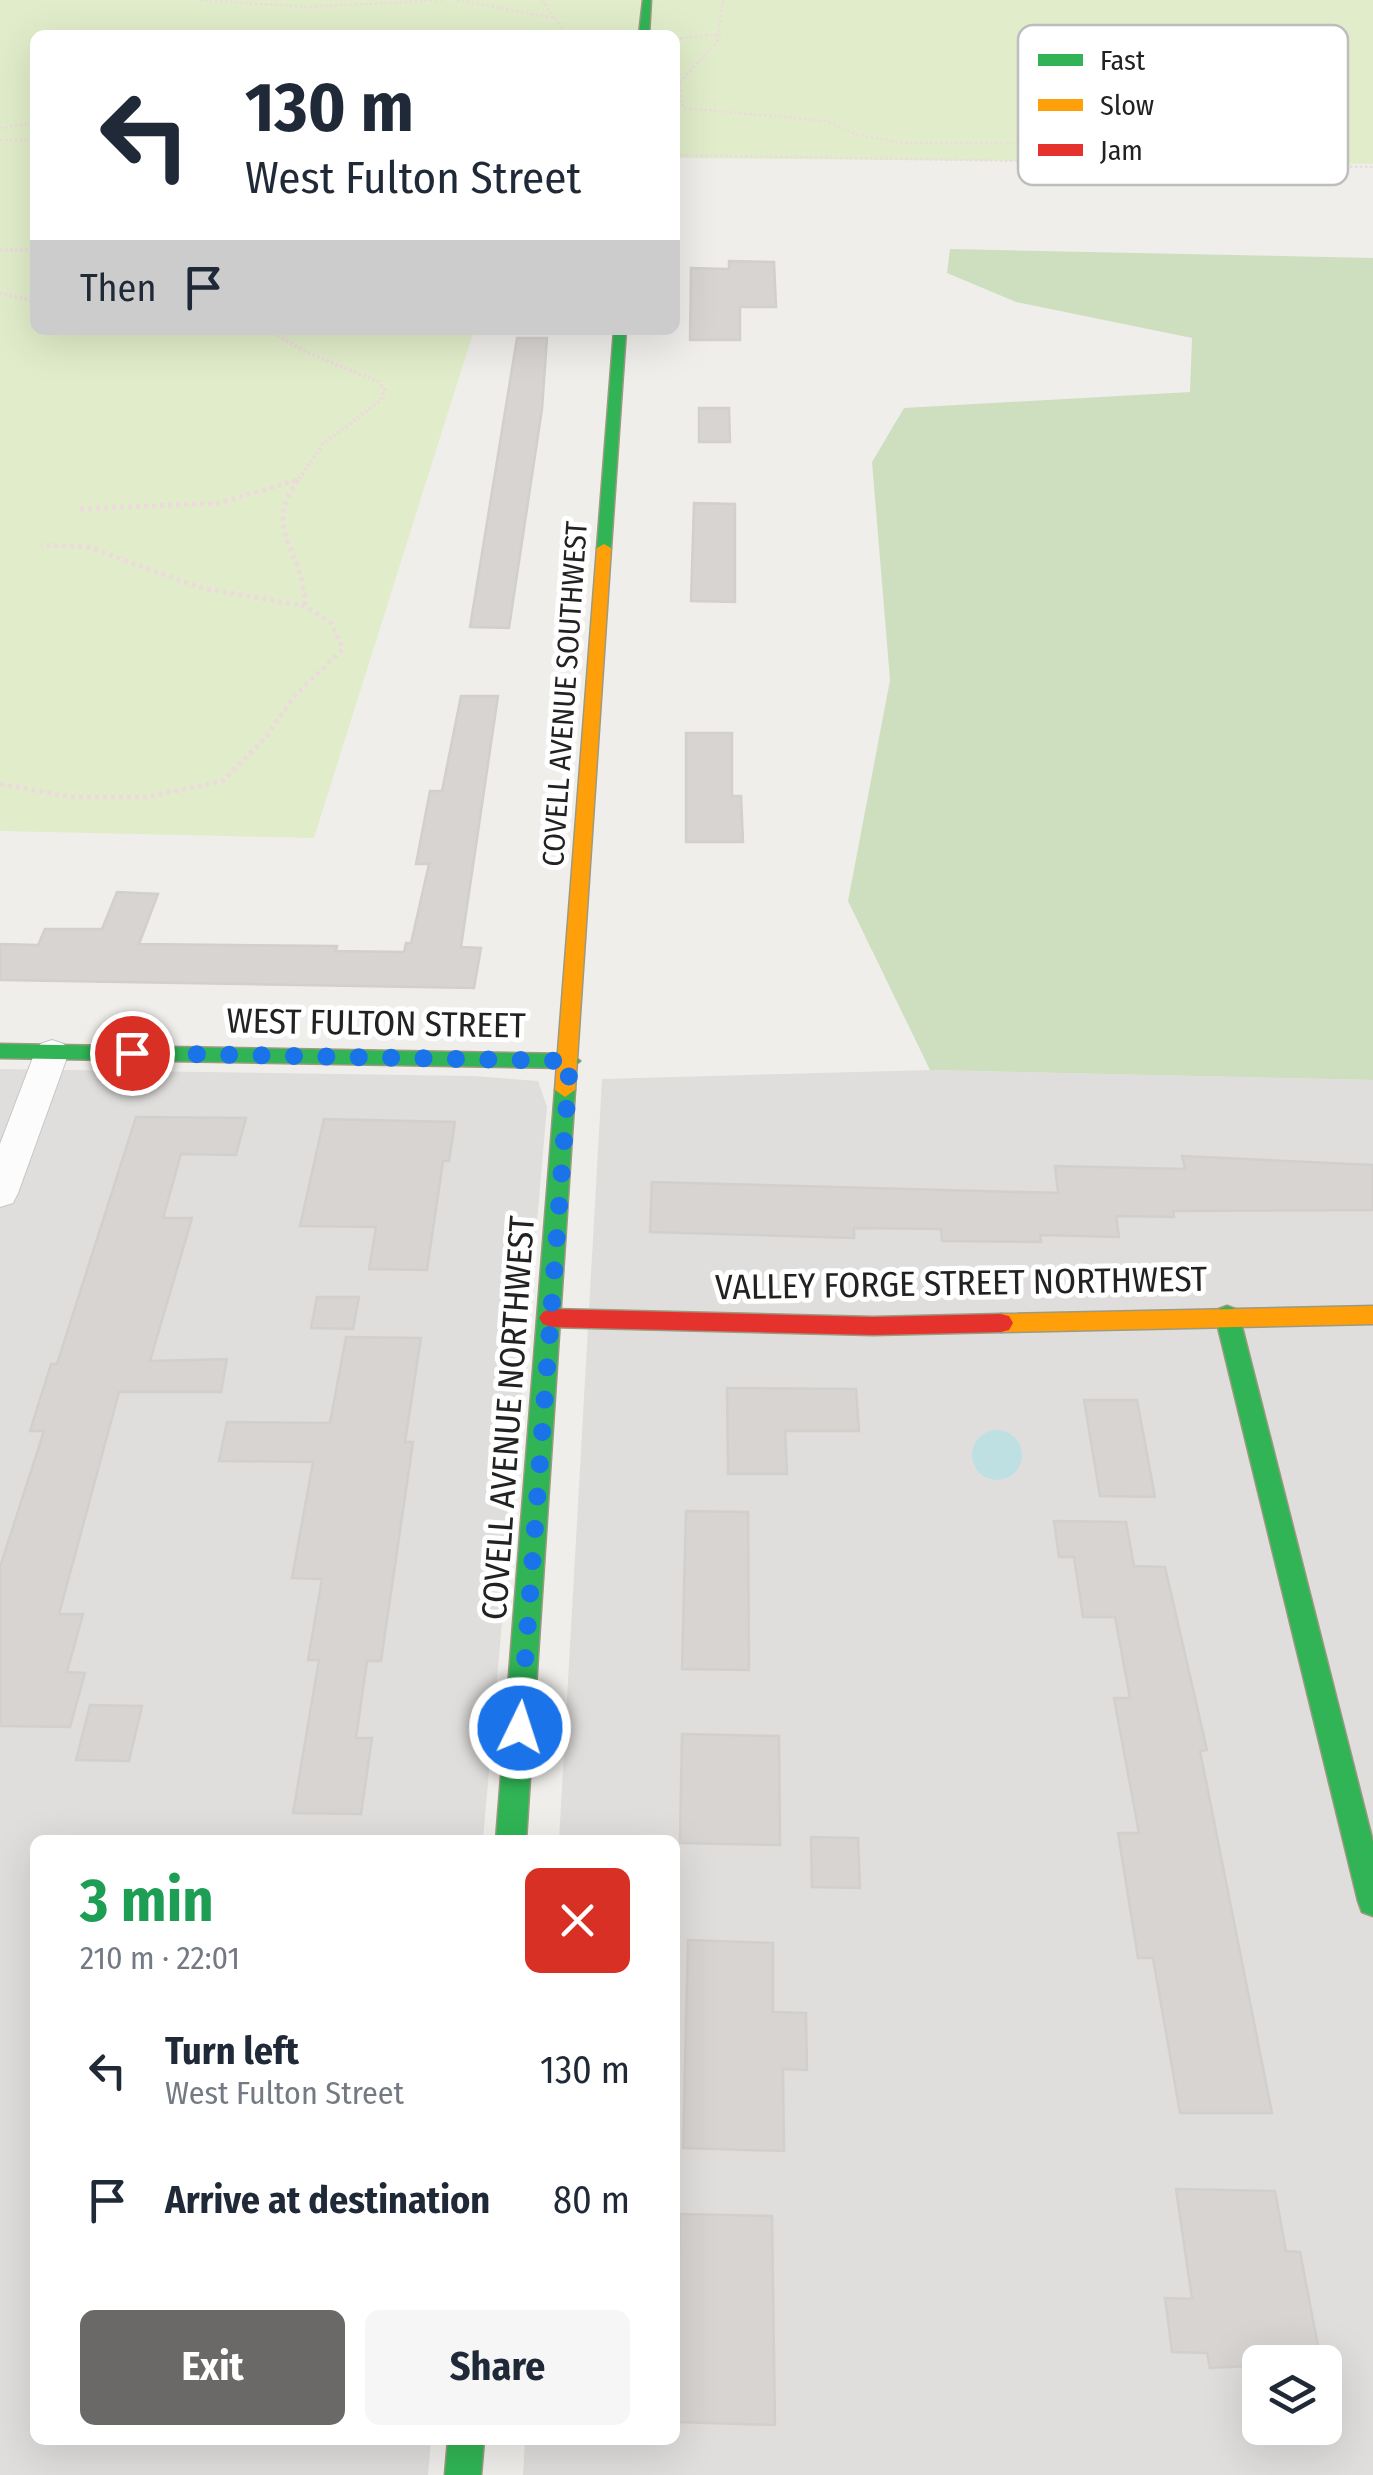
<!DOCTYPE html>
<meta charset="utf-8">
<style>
:root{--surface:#fff;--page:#f6f6f7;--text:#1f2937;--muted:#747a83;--accent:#6a6968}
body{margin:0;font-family:"Fira Sans Condensed",sans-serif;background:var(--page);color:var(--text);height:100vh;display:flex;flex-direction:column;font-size:38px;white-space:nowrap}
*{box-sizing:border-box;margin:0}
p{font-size:32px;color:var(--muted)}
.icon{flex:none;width:55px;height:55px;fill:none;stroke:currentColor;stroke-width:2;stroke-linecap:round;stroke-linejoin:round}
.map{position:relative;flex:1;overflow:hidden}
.side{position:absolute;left:30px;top:1835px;width:650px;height:610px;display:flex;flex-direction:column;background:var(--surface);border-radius:15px;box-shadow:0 10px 40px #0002}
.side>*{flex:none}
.guide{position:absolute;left:30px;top:30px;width:650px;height:305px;border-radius:15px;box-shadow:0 10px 40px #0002;background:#fff;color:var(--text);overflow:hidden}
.buttons{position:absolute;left:1242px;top:2345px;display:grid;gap:20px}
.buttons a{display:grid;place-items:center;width:100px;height:100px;border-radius:15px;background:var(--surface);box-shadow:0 10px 40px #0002;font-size:50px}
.pin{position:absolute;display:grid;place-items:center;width:85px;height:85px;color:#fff;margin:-42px;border:5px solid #fff;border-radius:50%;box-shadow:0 2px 10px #0007}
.me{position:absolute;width:110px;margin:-55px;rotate:4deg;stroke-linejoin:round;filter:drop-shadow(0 0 8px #0008)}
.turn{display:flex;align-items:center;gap:35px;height:210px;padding:0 50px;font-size:45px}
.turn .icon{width:130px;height:130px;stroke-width:2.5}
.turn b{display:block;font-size:70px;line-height:85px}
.then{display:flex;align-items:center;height:95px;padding:0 50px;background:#0003;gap:20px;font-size:38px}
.round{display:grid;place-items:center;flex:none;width:105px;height:105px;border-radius:15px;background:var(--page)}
.headline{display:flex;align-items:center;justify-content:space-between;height:170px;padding:0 50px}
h1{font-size:60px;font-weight:700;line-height:75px;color:#1e9e55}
.action{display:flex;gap:20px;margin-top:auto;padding:20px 50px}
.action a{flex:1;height:115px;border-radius:15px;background:var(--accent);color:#fff;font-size:40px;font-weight:700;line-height:115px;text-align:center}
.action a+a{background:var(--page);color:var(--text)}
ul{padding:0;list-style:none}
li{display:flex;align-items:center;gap:30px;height:130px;padding:0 50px}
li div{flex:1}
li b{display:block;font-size:38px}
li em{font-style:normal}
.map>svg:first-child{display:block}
.residential{fill:#dfdedc;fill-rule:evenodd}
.grass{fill:#e1edca}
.forest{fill:#cedfc0}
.water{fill:#bee0e3}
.building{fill:#d7d4d1;stroke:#d3cfcc;stroke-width:2.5}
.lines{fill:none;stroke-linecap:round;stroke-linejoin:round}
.street-casing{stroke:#c7c6c5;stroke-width:2}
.fast-casing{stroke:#9c9a81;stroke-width:3}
.slow-casing{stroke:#9c9a81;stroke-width:3}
.jam-casing{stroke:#9c9a81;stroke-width:3}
.path-far2{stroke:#ecdbdb;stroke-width:2.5;stroke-dasharray:2.5 2.5;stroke-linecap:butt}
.path-far1{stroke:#ecdbdb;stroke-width:4;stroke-dasharray:2.5 2.5;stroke-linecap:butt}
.path{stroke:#ecdbdb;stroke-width:5;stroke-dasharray:4 4;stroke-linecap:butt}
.street{fill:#fdfcfc;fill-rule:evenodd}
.fast{fill:#30b455;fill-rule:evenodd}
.slow{fill:#ff9f0a;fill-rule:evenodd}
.jam{fill:#e5322d;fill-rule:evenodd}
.route{stroke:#1a73e8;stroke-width:18;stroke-dasharray:0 32.4}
.labels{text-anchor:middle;stroke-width:10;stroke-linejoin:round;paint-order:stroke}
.far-street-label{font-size:30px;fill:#222;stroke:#fff}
.street-label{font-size:35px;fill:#222;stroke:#fff}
.key{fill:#fff;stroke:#bdbdbd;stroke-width:2.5}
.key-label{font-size:28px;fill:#222}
</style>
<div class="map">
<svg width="1373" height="2475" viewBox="0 0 1373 2475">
<rect width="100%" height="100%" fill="#f0eeeb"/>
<!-- residential -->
<g class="residential">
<polygon points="0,1069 474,1076 538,1081 547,1107 483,1840 35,1840 35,2440 431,2440 428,2475 0,2475"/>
<path d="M 931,1070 L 1373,1080 L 1373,2475 L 523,2475 L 525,2440 L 675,2440 L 675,1840 L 559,1840 L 602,1079 ZM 1260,2362 L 1325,2362 L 1325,2428 L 1260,2428 Z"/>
</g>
<!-- grass -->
<polygon class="grass" points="0,0 1373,0 1373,164 675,158 675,35 35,35 35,330 474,330 314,838 0,831"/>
<!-- forest -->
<polygon class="forest" points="950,249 1373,258 1373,1080 930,1070 848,901 890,680 872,462 904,408 1190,392 1192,338 1016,302 947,273"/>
<!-- water -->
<circle class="water" cx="997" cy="1455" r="25"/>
<!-- building -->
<g class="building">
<polygon points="729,261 774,262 776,307 740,307 740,340 690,340 691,268 729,269"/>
<polygon points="517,338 547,338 542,409 509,628 470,627"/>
<polygon points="699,408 729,408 730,442 699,442"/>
<polygon points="694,503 735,504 735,602 691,601"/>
<polygon points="461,696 498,696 461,947 481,948 474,988 0,980 0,944 38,945 45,929 102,929 117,892 158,894 139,944 337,946 336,951 404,952 406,943 411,943 429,864 416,864 430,791 442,791"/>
<polygon points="686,733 732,733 732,796 741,796 743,842 686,842"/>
<polygon points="136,1117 246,1118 236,1155 181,1154 163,1218 192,1218 150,1361 227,1359 221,1392 119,1392 59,1614 83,1614 67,1672 85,1673 70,1727 0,1726 0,1567 44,1431 30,1431 51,1364 57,1364"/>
<polygon points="324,1119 455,1122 449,1161 443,1161 427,1270 369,1269 376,1227 300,1226"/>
<polygon points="1182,1156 1373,1165 1373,1210 1173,1211 1174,1217 1116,1216 1119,1237 1040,1235 1041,1242 942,1241 941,1229 854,1228 854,1238 650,1232 652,1182 1058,1193 1055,1166 1185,1169"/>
<polygon points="317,1297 359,1297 353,1329 311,1328"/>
<polygon points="346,1337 421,1338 405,1442 413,1442 381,1661 367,1661 356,1738 372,1738 361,1814 293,1813 319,1660 308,1660 322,1579 292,1578 313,1462 219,1461 227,1422 330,1423"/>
<polygon points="727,1388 856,1389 859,1431 785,1431 787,1474 728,1474"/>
<polygon points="1084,1400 1137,1400 1155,1497 1100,1496"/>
<polygon points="686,1511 748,1512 749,1670 682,1669"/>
<polygon points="1054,1521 1126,1522 1134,1566 1165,1567 1207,1750 1200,1751 1272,2113 1180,2113 1153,1958 1138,1958 1118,1833 1139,1833 1114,1698 1130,1698 1115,1617 1083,1617 1074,1557 1059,1557"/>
<polygon points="90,1705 142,1706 129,1761 76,1760"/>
<polygon points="682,1734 779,1736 780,1845 680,1843"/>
<polygon points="811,1837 858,1838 860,1888 812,1887"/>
<polygon points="688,1940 773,1943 773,2012 806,2013 807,2070 783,2069 784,2151 683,2148"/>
<polygon points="1176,2189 1275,2191 1286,2251 1300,2252 1321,2362 1210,2368 1207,2353 1172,2352 1165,2298 1192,2299"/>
<polygon points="680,2214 772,2216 775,2425 676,2422"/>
</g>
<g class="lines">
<!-- street casing -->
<g class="street-casing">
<polygon id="street" points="52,1040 64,1044 69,1052 18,1193 13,1203 0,1207 0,1144 35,1052 40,1044"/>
</g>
<!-- fast casing -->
<g class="fast-casing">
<g id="fast">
<polygon points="643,0 651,0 649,35 639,35"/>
<polygon points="614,330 626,330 611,548 604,552 597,548"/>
<polygon points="0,1044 570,1054 580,1061 570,1068 0,1058"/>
<polygon points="565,1083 575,1090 526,1840 496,1840 555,1090"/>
<polygon points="1227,1306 1235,1309 1239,1315 1373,1842 1373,1916 1362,1912 1358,1901 1215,1315 1219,1309"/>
<polygon points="448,2440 484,2440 481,2475 445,2475"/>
</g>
</g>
<!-- slow casing -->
<g class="slow-casing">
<g id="slow">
<polygon points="604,544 611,548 575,1090 565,1097 555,1090 597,548"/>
<polygon points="1373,1306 1373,1324 1001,1332 993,1330 989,1323 993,1316 1001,1314"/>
</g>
</g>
<!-- jam casing -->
<g class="jam-casing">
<polygon id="jam" points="551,1309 873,1317 1001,1314 1009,1316 1013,1323 1009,1330 1001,1332 873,1335 551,1327 543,1324 539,1318 543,1312"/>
</g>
<!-- path-far2 -->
<g class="path-far2">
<polyline points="200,0 308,7 442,0"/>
<polyline points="457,0 555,18 568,35"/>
<polyline points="541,0 554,17"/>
<polyline points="723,0 717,42 679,83 683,108 827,121 858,135 904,143 1167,144"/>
<polyline points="675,39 721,34"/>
<polyline points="0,128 35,123"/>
<polyline points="0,140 35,140"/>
<polyline points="675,155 1373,167"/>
</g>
<!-- path-far1 -->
<g class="path-far1">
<polyline points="0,250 35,250"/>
<polyline points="0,293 35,301"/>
<polyline points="269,330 306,352 379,382 385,390 380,401 323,444 299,479"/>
<polyline points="291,482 299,479 297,482"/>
</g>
<!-- path -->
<g class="path">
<path d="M 298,480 C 261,533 304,547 305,606"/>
<polyline points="80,509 219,503 297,480"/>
<polyline points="0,784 71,797 147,797 223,781 266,737 296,694 343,649 331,623 305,606 201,588 88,547 41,545"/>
</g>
<!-- street -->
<use href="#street" class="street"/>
<!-- fast -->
<use href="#fast" class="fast"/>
<!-- slow -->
<use href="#slow" class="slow"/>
<!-- jam -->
<use href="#jam" class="jam"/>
</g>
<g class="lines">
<!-- route -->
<polyline class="route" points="132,1053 570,1061 520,1728"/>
</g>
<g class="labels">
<!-- far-street labels -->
<g class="far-street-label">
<text transform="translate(565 694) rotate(-86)" y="10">COVELL AVENUE SOUTHWEST</text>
</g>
<!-- street labels -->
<g class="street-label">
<text transform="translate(376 1023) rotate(1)" y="12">WEST FULTON STREET</text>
<text transform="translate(961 1283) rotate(-1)" y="12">VALLEY FORGE STREET NORTHWEST</text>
<text transform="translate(508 1418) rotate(-86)" y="12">COVELL AVENUE NORTHWEST</text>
</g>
</g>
<!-- legend -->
<rect x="1018" y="25" width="330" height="160" rx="15" class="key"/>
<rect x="1038" y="54" width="45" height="12" fill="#30b455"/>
<rect x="1038" y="99" width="45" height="12" fill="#ff9f0a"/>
<rect x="1038" y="144" width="45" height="12" fill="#e5322d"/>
<g class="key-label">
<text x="1100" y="70">Fast</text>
<text x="1100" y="115">Slow</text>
<text x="1100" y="160">Jam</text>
</g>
</svg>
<div class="buttons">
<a><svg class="icon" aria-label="layers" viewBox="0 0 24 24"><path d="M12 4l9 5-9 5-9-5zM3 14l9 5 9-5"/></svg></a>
</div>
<div class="pin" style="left:132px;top:1053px;background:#d93025"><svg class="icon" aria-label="arrive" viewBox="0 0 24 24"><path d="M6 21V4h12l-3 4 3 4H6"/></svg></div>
<svg class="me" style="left:520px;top:1728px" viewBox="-20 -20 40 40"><circle r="17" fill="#1a73e8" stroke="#fff" stroke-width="3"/><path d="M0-11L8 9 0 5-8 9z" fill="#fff"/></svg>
<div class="guide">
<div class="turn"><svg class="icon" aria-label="left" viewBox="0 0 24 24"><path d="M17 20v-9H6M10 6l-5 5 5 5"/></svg><div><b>130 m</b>West Fulton Street</div></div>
<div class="then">Then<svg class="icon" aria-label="arrive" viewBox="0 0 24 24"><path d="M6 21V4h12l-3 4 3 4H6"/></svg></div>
</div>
<section class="side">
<div class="headline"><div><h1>3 min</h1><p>210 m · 22:01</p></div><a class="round" style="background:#d93025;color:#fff"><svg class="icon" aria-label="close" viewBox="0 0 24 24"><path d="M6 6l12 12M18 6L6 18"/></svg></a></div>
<ul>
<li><svg class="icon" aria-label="left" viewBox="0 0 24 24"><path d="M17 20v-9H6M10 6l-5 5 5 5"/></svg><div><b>Turn left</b><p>West Fulton Street</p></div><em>130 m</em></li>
<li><svg class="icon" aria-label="arrive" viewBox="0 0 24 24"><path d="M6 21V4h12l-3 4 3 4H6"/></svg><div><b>Arrive at destination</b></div><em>80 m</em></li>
</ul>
<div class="action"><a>Exit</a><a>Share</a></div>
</section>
</div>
